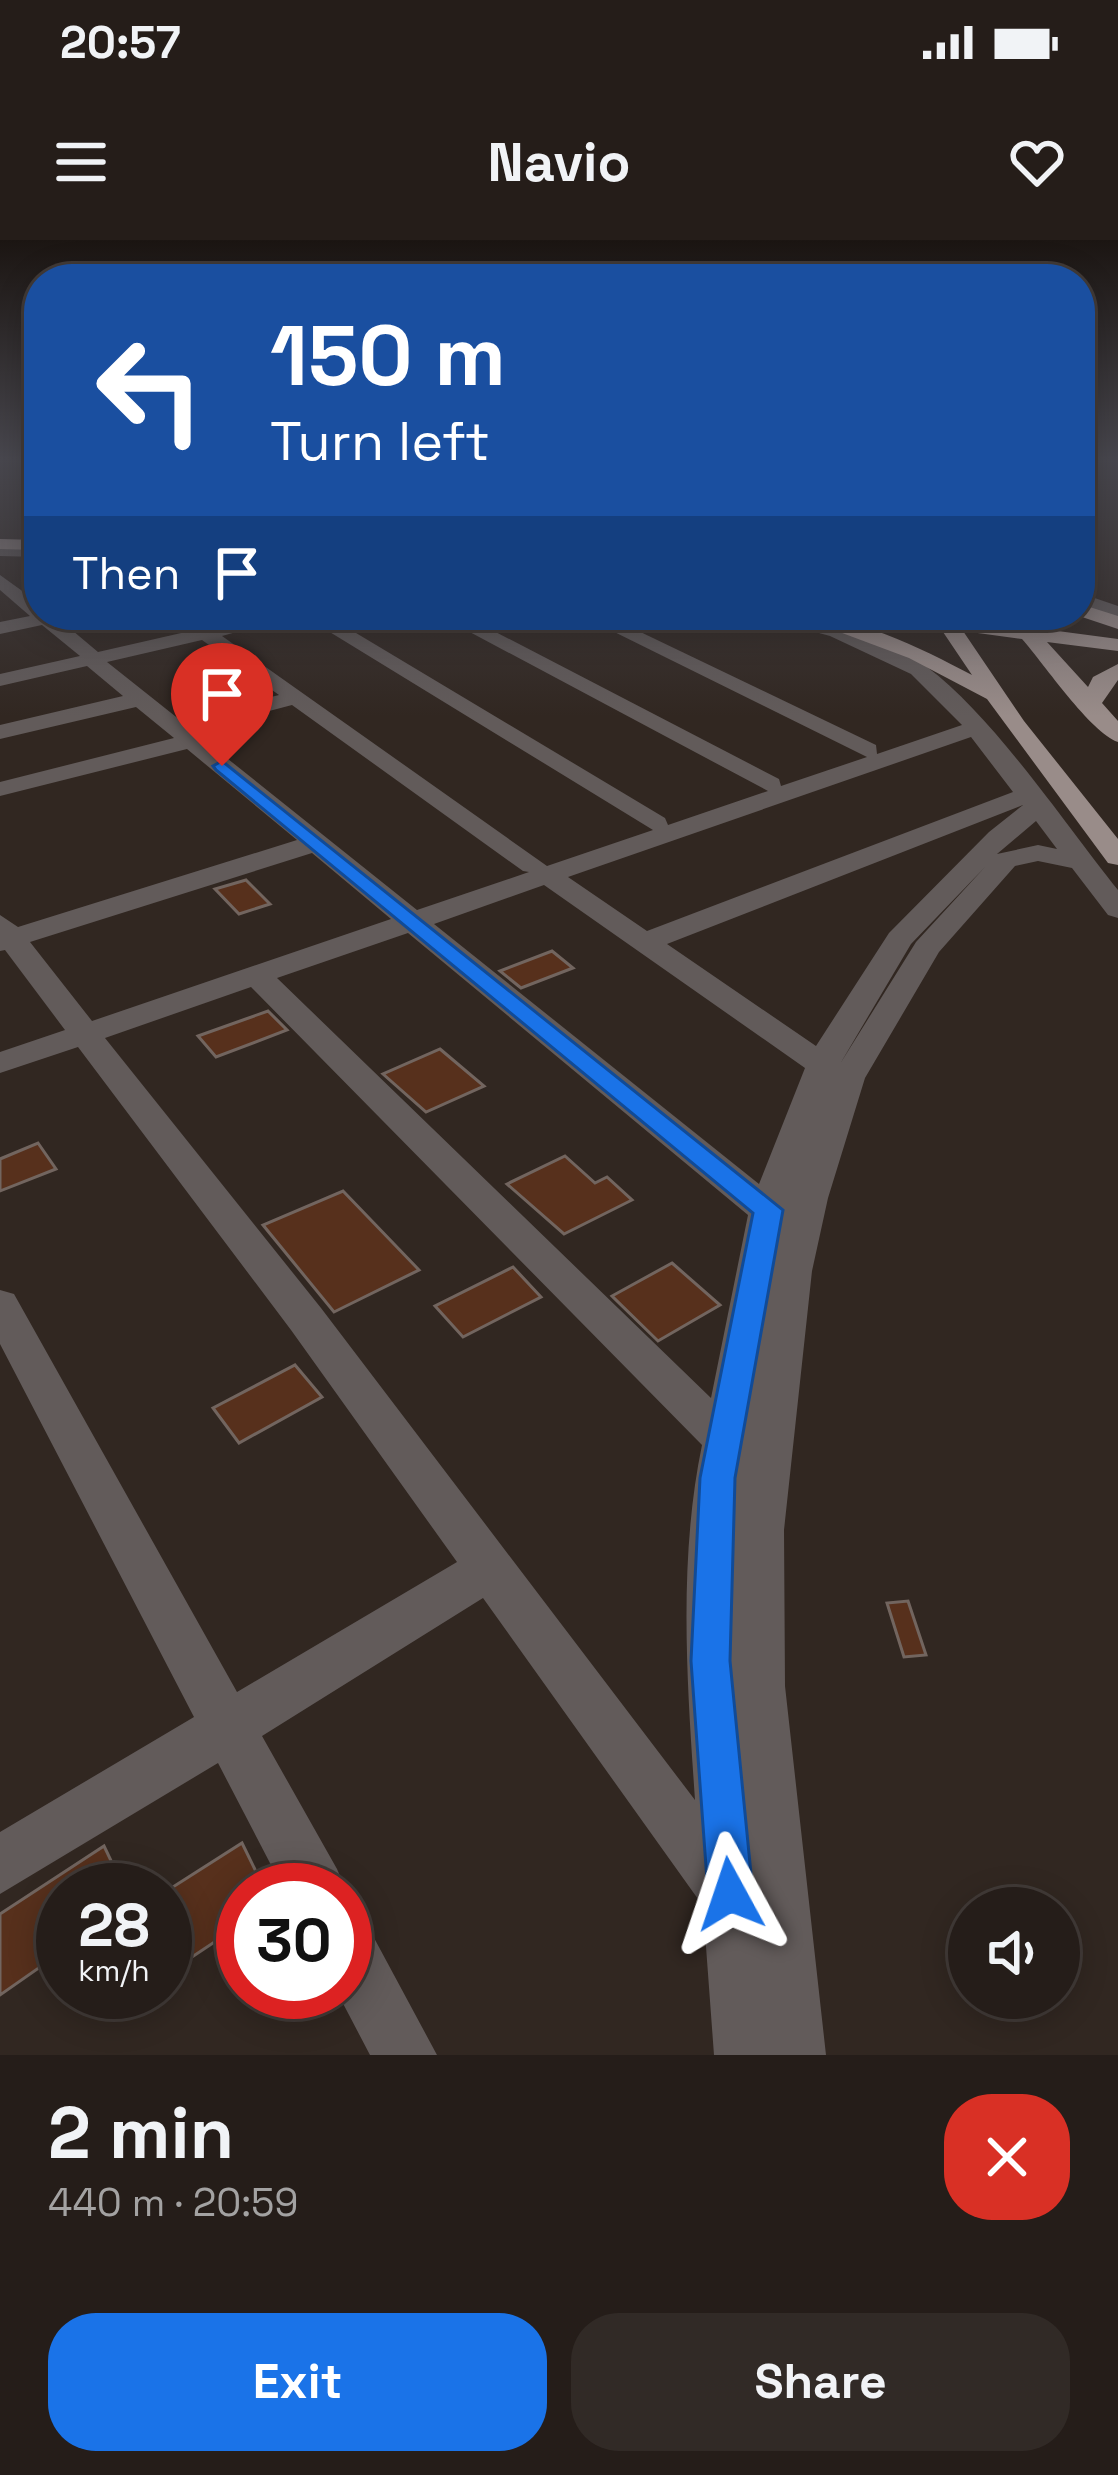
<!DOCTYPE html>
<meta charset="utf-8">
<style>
:root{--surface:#251d19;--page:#312a26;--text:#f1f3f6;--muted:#a3a2a2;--line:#423b38;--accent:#1a73e8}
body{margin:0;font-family:"Space Grotesk",sans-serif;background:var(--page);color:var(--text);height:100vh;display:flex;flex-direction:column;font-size:45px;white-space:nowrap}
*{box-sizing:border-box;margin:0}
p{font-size:39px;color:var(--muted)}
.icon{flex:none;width:66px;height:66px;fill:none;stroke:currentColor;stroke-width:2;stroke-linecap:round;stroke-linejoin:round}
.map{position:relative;height:1815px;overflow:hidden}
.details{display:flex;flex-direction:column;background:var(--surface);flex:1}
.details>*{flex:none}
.top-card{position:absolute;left:24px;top:24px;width:1071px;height:366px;border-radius:48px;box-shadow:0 6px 30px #0003,0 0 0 3px var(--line);background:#1a4fa0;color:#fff;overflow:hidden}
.controls{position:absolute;left:948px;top:1647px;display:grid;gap:24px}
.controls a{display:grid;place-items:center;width:132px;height:132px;border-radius:50%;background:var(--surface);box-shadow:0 6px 30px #0003,0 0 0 3px var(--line);font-size:60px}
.speed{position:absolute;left:36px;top:1623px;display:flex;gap:24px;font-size:60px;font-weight:700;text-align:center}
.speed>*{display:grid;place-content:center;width:156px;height:156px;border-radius:50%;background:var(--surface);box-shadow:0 6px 30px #0003,0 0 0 3px var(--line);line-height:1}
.speed small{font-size:30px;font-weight:400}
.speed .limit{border:18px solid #d22;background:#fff;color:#111}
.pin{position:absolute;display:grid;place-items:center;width:102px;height:102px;color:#fff;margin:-123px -51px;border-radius:50% 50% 50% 0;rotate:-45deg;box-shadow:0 0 12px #0007}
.pin .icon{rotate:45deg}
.me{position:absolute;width:132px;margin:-66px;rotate:355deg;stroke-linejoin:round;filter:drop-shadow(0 0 9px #0008)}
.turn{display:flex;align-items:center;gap:42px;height:252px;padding:0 48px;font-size:54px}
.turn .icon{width:156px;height:156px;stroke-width:2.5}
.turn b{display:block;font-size:84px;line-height:102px}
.then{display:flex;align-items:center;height:114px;padding:0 48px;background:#0003;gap:24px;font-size:45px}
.round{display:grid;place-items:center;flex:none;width:126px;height:126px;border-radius:48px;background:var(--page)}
.headline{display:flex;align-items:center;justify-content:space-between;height:204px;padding:0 48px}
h1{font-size:72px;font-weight:700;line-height:90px}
.action{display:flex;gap:24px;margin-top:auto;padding:24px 48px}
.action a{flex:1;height:138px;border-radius:48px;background:var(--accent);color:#fff;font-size:48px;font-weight:700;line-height:138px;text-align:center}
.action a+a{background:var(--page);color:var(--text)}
.status{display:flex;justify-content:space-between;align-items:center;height:84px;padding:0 60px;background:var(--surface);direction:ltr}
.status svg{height:33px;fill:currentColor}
header{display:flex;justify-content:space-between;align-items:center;height:156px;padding:0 48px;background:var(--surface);font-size:54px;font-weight:700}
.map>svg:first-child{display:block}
.building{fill:#57301c;stroke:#72655f;stroke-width:3}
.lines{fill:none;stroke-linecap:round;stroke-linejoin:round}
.minor{fill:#625b5a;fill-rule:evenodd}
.major{fill:#998c89;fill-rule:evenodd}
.route{fill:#1a73e8;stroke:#114b97;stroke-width:3}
</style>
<div class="status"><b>20:57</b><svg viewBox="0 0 49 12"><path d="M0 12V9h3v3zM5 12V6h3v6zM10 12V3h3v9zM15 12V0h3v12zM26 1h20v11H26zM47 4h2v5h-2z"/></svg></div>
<header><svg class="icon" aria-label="menu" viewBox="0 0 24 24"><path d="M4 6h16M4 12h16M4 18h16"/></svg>Navio<svg class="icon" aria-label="heart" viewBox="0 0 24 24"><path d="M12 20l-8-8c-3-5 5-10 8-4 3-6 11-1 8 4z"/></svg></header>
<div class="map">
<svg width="1118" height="1815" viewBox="0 0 1118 1815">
<rect width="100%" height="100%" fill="#312721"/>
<!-- building -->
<g class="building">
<polygon points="246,640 270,664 239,674 215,649"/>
<polygon points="552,711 573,728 521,748 500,731"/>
<polygon points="268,771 287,790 216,817 198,796"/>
<polygon points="440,809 484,846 426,872 383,834"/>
<polygon points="38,903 56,929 0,951 0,919"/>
<polygon points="565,916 595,943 607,937 632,960 564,994 507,944"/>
<polygon points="343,951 419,1030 334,1072 263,985"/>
<polygon points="672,1023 720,1065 658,1101 612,1056"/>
<polygon points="513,1027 541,1057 463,1097 435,1066"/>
<polygon points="295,1125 322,1157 239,1203 213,1168"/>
<polygon points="908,1361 926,1415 904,1417 887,1363"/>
<polygon points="242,1603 265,1650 243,1650 243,1683 165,1735 165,1652"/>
<polygon points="104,1606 125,1650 63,1650 63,1711 0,1755 0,1674"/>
</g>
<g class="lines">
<!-- minor -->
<g class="minor">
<polygon points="1080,260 1088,265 1096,293 1089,323 1080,328"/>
<polygon points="0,306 39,307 39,317 0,316"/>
<path d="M 0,335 L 39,363 L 39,375 L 54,375 L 98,412 L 190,391 L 170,375 L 193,375 L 209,387 L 261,375 L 297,375 L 222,396 L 547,626 L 653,590 L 302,375 L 326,375 L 665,578 L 668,585 L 768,551 L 438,375 L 463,375 L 779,539 L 781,546 L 867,517 L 580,375 L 605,375 L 876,505 L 877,514 L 962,485 L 911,434 L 830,396 L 754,375 C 810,375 882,394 927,427 C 993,476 1065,584 1118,650 L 1118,678 L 1108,675 L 1072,628 L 1038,621 L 1015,626 L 939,712 L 865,838 L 828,958 L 812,1031 L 784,1290 L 785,1446 L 826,1815 L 714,1815 L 703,1666 L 483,1358 L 262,1496 L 337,1629 L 346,1650 L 345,1651 L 284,1650 L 218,1523 L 0,1654 L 0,1592 L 194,1477 L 0,1104 L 0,1050 L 14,1054 L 237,1452 L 457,1322 L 291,1090 L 78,807 L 0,833 L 0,812 L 65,790 L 5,710 L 0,711 L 0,675 L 18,687 L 297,600 L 187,509 L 0,556 L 0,542 L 174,498 L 136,467 L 0,499 L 0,485 L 123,456 L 87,426 L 0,446 L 0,434 L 80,416 L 42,385 L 0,394 L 0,382 L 30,376 L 0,350 ZM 202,400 L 279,455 L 180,480 L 107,422 ZM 292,465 L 523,631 L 529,632 L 417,670 L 193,491 ZM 971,497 L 1013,552 L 647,691 L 568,637 ZM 1023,565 L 989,592 L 889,693 L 816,806 L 667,704 ZM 1036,581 L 1057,609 L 1038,605 L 997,614 ZM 312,613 L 391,679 L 92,781 L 30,702 ZM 985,627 L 916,702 L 840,824 L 911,704 ZM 544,645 L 805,828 L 759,944 L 434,684 ZM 408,693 L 748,975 L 711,1158 L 277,738 ZM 251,747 L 702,1205 C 678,1321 687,1443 695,1560 L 321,1068 L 105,798 Z"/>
<polygon points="1080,353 1118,366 1118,378 1080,365"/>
<polygon points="345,1674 366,1683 437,1815 370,1815 337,1752 345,1752"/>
</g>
<!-- major -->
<g class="major">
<polygon points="0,299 39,300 39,310 0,309"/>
<polygon points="1080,364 1118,376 1118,389 1076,375 1080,375"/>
<path d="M 794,375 C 855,375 919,407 972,435 L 941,389 L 880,381 L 870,375 L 952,375 L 1011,386 L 1012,379 L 1019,377 L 1035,388 L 1118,399 L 1118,411 L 1047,402 L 1088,447 L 1093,437 L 1118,424 L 1118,440 L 1102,463 L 1118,481 L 1118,502 C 1090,492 1045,425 1022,399 L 963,391 L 1024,481 L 1118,599 L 1118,625 L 1108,623 L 987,459 L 909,418 Z"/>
</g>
</g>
<!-- sky -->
<linearGradient id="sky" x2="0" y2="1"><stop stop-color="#1b1512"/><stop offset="0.46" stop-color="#48474e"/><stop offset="1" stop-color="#48474e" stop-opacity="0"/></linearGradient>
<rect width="1118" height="476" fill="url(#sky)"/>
<!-- route -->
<polygon class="route" points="222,521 783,970 735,1238 730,1421 753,1654 746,1670 730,1676 715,1670 708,1654 691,1421 700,1238 753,973 216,530 213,526"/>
</svg>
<div class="controls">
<a><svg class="icon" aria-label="sound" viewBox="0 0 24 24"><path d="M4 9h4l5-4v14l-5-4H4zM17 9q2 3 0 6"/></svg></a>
</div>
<div class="speed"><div>28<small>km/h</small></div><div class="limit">30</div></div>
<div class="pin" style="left:222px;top:526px;background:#d93025"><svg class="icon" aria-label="arrive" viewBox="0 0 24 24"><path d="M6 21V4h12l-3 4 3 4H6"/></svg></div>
<svg class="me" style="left:730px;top:1654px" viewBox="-20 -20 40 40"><path d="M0-17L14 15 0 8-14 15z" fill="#1a73e8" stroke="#fff" stroke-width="4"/></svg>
<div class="top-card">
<div class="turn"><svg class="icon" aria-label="left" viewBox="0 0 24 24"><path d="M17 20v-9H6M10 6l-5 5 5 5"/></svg><div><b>150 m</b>Turn left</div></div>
<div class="then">Then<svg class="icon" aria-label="arrive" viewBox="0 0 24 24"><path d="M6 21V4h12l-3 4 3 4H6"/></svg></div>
</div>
</div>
<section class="details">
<div class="headline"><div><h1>2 min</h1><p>440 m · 20:59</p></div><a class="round" style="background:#d93025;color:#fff"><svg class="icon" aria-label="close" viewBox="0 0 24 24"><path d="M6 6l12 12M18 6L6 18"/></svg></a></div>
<div class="action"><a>Exit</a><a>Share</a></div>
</section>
